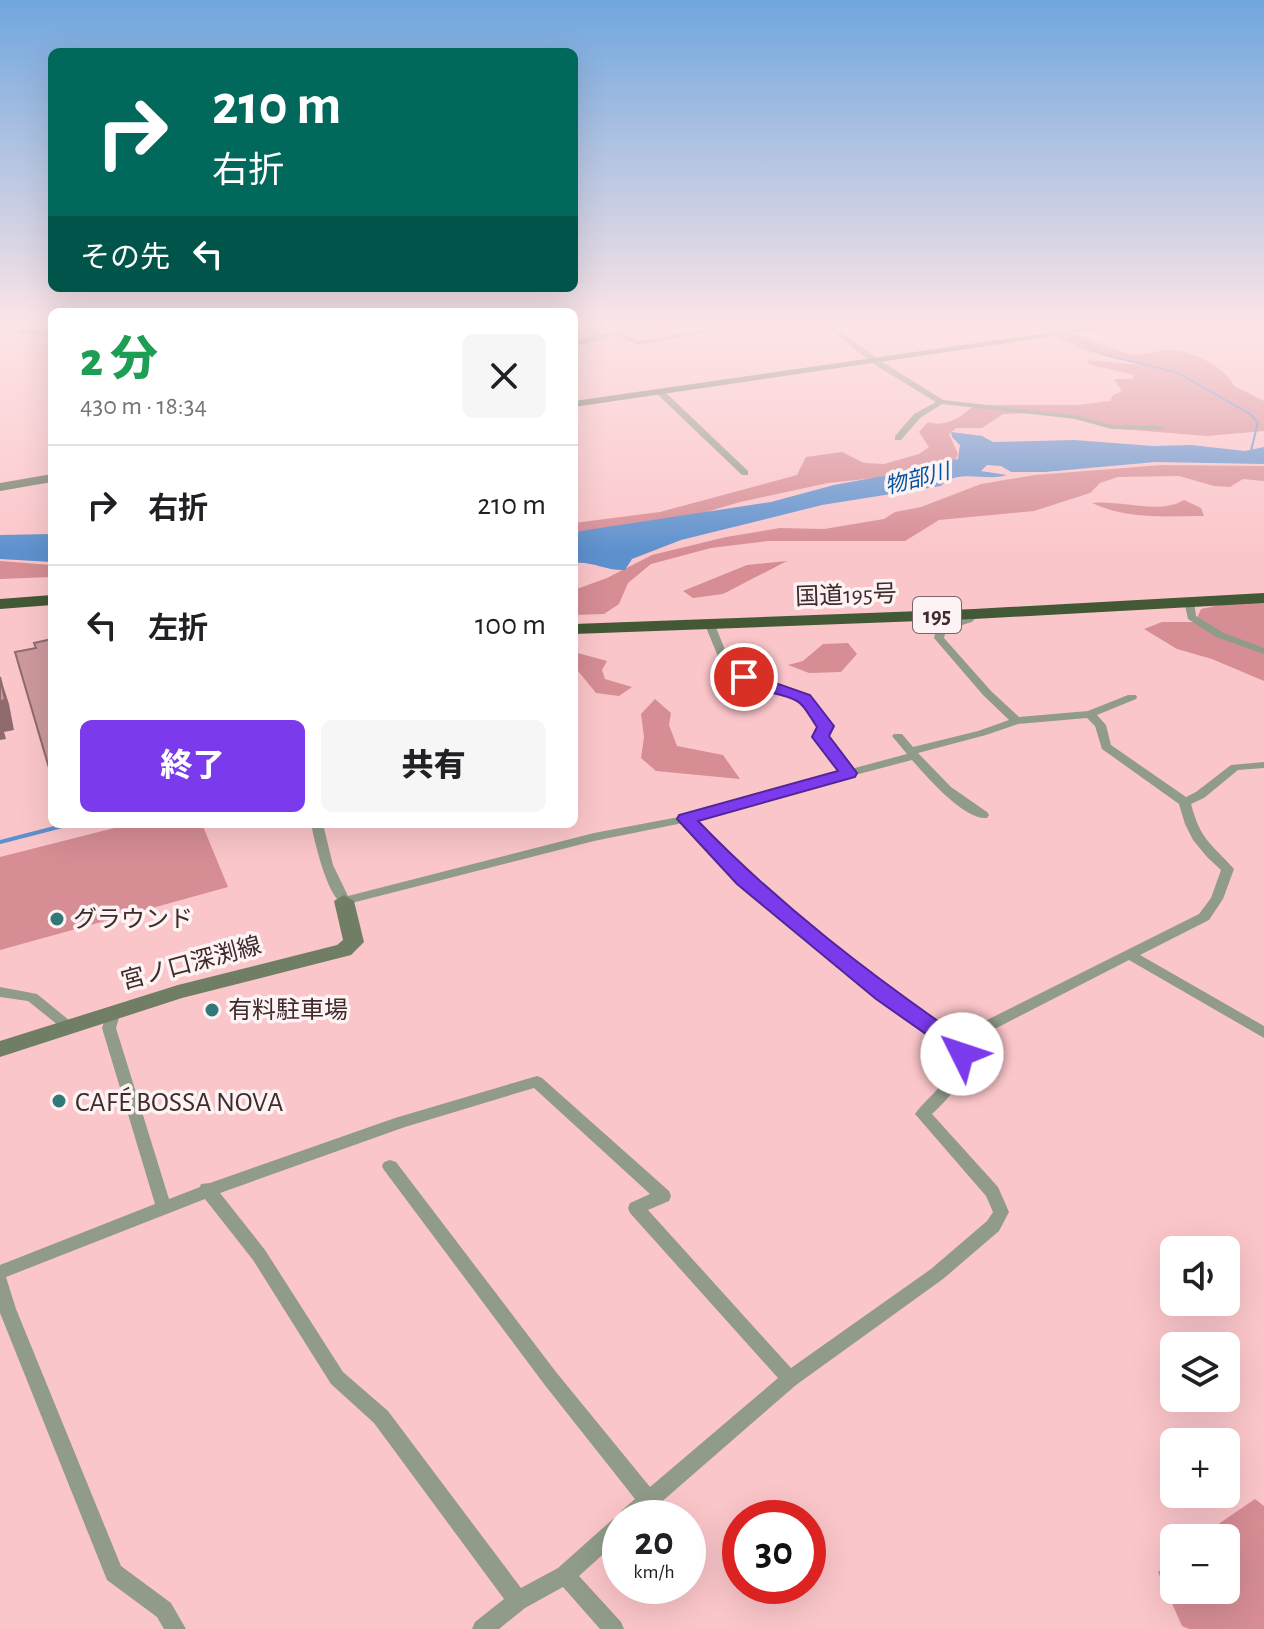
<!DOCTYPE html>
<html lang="ja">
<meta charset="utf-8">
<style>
:root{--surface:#fff;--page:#f6f6f6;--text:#202124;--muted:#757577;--line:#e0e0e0;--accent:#7c3aed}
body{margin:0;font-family:"Alegreya Sans","Noto Sans JP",sans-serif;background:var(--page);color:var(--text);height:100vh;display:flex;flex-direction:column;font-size:30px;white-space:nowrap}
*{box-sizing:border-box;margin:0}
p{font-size:26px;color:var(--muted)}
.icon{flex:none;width:44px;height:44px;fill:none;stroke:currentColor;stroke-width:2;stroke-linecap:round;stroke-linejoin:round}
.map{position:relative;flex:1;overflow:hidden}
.details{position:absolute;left:48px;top:308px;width:530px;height:520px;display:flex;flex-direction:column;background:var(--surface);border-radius:12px;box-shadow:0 8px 32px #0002}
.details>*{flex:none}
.hud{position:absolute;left:48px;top:48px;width:530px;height:244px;border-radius:12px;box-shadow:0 8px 32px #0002;background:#00695c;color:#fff;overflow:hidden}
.tools{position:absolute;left:1160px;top:1236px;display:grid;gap:16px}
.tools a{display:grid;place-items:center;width:80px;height:80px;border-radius:12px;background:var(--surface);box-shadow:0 8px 32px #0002;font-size:40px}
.speed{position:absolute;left:602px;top:1500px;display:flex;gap:16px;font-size:40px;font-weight:700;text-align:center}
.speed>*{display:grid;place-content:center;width:104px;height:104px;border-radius:50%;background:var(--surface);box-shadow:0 8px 32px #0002;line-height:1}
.speed small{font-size:20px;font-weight:400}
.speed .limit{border:12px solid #d22;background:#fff;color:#111}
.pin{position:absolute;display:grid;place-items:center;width:68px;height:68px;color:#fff;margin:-34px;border:4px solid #fff;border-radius:50%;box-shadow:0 2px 8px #0007}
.me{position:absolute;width:88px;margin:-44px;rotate:311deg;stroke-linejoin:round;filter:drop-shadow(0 0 6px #0008)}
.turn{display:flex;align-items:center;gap:28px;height:168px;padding:0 32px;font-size:36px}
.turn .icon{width:104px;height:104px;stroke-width:2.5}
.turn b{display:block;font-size:56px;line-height:68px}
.then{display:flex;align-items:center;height:76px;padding:0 32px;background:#0003;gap:16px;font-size:30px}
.round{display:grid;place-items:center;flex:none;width:84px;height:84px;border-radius:12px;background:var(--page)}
.headline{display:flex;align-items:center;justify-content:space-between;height:136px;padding:0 32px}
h1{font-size:48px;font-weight:800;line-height:60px;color:#1e9e55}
.cta{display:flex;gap:16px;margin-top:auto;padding:16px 32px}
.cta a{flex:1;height:92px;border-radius:12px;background:var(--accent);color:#fff;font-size:32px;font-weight:800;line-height:92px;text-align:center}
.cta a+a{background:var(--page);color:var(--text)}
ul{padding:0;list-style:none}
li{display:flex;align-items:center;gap:24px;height:120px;padding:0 32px;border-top:2px solid var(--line)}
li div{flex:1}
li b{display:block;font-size:30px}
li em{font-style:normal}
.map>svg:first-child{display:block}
.green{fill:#d68d94}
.water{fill:#5d91ce}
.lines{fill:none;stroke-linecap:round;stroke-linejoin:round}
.stream-far1{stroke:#5d91ce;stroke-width:2}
.stream{stroke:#5d91ce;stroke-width:4}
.street{fill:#909b8a;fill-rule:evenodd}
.secondary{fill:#6f7e65;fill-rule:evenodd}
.highway{fill:#435835;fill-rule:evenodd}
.shaded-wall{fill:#8f6b6e}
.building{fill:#cc999d;stroke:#8f6b6e;stroke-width:2}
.route{fill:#7c3aed;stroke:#51269a;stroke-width:2}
.poi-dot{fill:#307978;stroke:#fef3f4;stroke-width:3}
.labels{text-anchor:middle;stroke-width:7;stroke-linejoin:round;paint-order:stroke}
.far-water-label{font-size:22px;font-style:italic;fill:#04559f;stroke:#fef3f4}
.shield{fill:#fef3f4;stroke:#786768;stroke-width:2}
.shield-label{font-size:22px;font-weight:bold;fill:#3f2b2c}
.street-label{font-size:24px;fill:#3f2b2c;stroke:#fef3f4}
.poi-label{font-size:24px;fill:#3f2b2c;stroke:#fef3f4;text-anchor:start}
.near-poi-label{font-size:28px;fill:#3f2b2c;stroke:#fef3f4;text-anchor:start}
</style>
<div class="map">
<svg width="1264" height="1629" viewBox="0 0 1264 1629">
<rect width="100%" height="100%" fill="#fbc6ca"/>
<!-- green -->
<g class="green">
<path d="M 1041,324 C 1072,329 1099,346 1129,354 C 1143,357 1158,349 1172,350 C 1192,351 1226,367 1234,386 L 1264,401 L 1264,431 L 1207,436 L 1108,428 L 1071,415 L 1033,413 L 1003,414 L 982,428 L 956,428 L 949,434 L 958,454 L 954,464 L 894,476 L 828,483 L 740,502 L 676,521 L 574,532 L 574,523 L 660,512 L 797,475 L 806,457 L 842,452 L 864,463 L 884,464 L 919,454 L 929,447 L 919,432 L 928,422 C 945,428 962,417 974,405 L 1077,405 L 1110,401 L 1113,395 L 1122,391 L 1114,379 L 1132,379 L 1134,375 L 1091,365 L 1086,360 L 1143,365 L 1086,351 L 1043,330 Z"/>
<polygon points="1162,465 1264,466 1264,481 1243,479 1230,487 1214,486 1179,476 1118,477 1100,483 1090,493 1034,511 939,520 905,541 769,541 711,548 651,564 628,583 619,604 604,614 574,615 574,590 607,578 652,555 726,537 780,528 824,529 884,519 895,512 921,507 981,484 1035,475"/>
<path d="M 1184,500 L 1201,508 L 1204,516 C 1164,516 1129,520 1092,503 C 1122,500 1159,515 1184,500 Z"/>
<polygon points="0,561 52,565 52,577 0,579"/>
<polygon points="787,561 723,594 693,598 683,591 747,565"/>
<polygon points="1229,603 1264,603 1264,681 1212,659 1177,649 1144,629 1162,622 1195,622 1201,609"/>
<polygon points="848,643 857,654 841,672 809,673 788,665 803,661 823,644"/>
<polygon points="574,652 607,661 602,670 605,679 632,687 619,696 596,693 574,666"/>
<polygon points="655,699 671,713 669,725 677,746 723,755 740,779 656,771 641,758 644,737 641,714"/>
<polygon points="130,824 202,824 228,887 0,950 0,857"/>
<polygon points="1255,1499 1264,1506 1264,1629 1189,1629 1182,1626 1158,1572 1174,1559 1174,1590 1226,1590 1226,1538 1198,1538"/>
</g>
<!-- water -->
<g class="water">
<path d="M 951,432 L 982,436 L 993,442 L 1074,440 L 1153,446 L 1191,445 L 1245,451 L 1264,447 L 1264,464 L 1155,462 L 1045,472 L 1011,472 L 1001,466 L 987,465 L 981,471 L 1007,475 C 986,482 957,468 941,486 L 822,505 L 681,540 L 632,559 L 625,570 C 606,571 593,561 574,563 L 574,532 L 771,502 L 834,485 L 927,468 L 958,459 L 960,445 L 952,437 Z"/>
<polygon points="52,534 52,562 0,559 0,535"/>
</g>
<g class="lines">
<!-- stream-far1 -->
<g class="stream-far1">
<polyline points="1039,324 1076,337 1102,354 1178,373 1250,414 1258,422 1251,451"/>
<polyline points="615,333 674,324"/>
<polyline points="574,342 599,336"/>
</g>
<!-- stream -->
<polyline class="stream" points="0,842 70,824"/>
<!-- street -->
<g class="street">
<polygon points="580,324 587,324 602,335 617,332 640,341 735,324 750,324 639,345 616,336 574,346 574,342 596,337"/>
<polygon points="823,324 830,324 881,361 943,400 1075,415 1112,425 1162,426 1166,428 1162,430 1112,429 1075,419 942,404 920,418 901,440 895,440 895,436 914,414 936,402 875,365"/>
<polygon points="0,327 52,332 52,336 0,331"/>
<polygon points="657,390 663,390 748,471 748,475 742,475 657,394"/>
<polygon points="1189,598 1194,601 1196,616 1224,633 1264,648 1264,654 1216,637 1188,619 1184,601"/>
<path d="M 974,611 L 979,614 L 972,622 L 946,630 L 944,638 L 991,691 L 1019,717 L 1088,711 L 1128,695 L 1136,695 L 1137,697 L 1136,699 L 1097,715 L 1106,725 L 1111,745 L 1186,797 L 1196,792 L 1231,765 L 1264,762 L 1264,768 L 1238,770 L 1204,798 L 1191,804 C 1201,841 1210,842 1234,869 L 1223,899 L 1209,920 L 1140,955 L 1264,1026 L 1264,1038 L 1129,960 L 975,1039 C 964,1052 971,1053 966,1068 C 960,1086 946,1101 932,1114 L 998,1187 L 1009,1212 L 999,1231 L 943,1279 L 796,1385 L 643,1518 L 620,1518 L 620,1539 L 579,1576 L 621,1622 L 624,1629 L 600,1629 L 563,1587 L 525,1608 L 499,1629 L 472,1629 L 475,1622 L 504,1599 L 374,1423 L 331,1384 L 253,1260 L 205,1199 L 6,1277 L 16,1309 L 121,1566 L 171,1603 L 186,1629 L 164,1629 L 157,1617 L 107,1580 L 0,1313 L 0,1265 L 155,1204 L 102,1028 L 109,1007 L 119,1007 L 121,1011 L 116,1028 L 169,1199 L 200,1187 L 201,1184 L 210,1183 L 395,1118 L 537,1076 L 542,1078 L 669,1191 L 671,1196 L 669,1201 L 648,1210 L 791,1368 L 931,1269 L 987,1221 L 993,1212 L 986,1196 L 915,1114 C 930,1093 957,1079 953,1050 C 879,997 805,943 739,881 C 719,863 702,842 683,823 L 594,841 L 344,905 C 327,897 315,843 311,824 L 323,824 L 333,865 L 348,896 L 594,833 L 684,816 L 756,793 L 841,771 L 814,737 L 820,726 L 800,700 L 755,687 L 724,671 L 705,625 L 710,622 L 715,625 L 732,667 L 763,683 L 808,696 L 832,726 L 826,737 L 851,769 L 907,754 L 892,736 L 894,734 L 902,734 L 913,747 L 978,731 L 1009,720 L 983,695 L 934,638 L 937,626 L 966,618 L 971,612 ZM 1087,718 L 1095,726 L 1102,749 L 1179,804 L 1185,824 L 1193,840 L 1207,857 L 1221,870 L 1211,898 L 1199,914 L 965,1031 L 959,1039 C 886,989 815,937 750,878 C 730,860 713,839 694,820 L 764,799 L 912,760 C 927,777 964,820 987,818 L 989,815 L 987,812 L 951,787 L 918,753 L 986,735 L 1018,724 ZM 534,1088 L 650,1194 L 630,1203 L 628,1208 L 630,1213 L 778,1378 L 650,1487 L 556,1372 L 396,1162 L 390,1160 L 384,1162 L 382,1166 L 384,1170 L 544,1384 L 635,1499 L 621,1511 L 619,1517 L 613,1519 L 558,1568 L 521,1588 L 388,1411 L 343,1372 L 265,1250 L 220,1193 L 405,1127 Z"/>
<polygon points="0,987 37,994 75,1025 73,1029 63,1029 28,1001 0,997"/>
</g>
<!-- secondary -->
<g class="secondary">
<polygon points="1109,324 1136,324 574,407 574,401"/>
<polygon points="52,474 52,482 0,491 0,483"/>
<polygon points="344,895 354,901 364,942 351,955 182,998 0,1057 0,1041 178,985 337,945 343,940 334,901"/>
</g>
<!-- highway -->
<g class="highway">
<polygon points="1264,593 1264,603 974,619 574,634 574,624 974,609"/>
<polygon points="52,595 52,605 0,609 0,599"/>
</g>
</g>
<!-- shaded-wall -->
<polygon class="shaded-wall" points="0,676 9,704 14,730 4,732 6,739 0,740"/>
<!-- building -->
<g class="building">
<polygon points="52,639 52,778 15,652 36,648 34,643"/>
<polygon points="0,677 5,700 0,701"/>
</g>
<!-- sky -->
<linearGradient id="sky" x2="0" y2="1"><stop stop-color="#70a6de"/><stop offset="0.59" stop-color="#fde5e7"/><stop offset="1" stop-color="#fde5e7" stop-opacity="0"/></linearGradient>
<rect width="1264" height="552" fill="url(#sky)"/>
<!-- route -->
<path class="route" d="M 744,672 L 810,695 L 834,726 L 829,736 L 857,773 L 855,777 L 698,821 C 779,905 872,976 968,1042 L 973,1054 L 970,1060 L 954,1060 L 950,1051 L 876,999 L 737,884 L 677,819 L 679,815 L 838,771 L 812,737 L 817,727 C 811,719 805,705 797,701 C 777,690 752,694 736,677 Z"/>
<!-- markers -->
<g class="poi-dot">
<circle cx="57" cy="919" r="8"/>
<circle cx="212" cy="1010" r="8"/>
<circle cx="59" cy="1101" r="8"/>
</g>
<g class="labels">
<!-- far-water labels -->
<g class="far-water-label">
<text transform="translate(917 478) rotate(-14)" y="8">物部川</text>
</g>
<!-- shield labels -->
<rect class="shield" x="913" y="597" width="48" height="36" rx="6"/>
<g class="shield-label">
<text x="937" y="623">195</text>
</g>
<!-- street labels -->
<g class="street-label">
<text transform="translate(846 595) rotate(-2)" y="8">国道195号</text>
<text transform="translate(191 963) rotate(-15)" y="8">宮ノ口深渕線</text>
</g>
<!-- poi labels -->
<g class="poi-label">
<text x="73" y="927">グラウンド</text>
<text x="228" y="1018">有料駐車場</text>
</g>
<!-- near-poi labels -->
<g class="near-poi-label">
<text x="75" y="1111">CAFÉ BOSSA NOVA</text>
</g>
</g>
</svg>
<div class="tools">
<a><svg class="icon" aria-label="sound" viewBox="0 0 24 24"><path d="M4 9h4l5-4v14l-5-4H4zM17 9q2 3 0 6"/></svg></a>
<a><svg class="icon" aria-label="layers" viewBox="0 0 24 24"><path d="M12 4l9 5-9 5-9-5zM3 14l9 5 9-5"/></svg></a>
<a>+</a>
<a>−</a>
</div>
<div class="speed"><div>20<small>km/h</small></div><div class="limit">30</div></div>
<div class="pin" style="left:744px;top:677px;background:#d93025"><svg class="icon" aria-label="arrive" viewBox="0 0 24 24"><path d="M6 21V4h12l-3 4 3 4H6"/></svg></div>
<svg class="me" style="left:962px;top:1054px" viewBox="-20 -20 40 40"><circle r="19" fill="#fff"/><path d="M0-13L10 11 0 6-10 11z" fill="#7c3aed"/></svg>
<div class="hud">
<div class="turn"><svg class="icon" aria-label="right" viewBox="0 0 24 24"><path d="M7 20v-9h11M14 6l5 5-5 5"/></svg><div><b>210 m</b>右折</div></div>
<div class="then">その先<svg class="icon" aria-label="left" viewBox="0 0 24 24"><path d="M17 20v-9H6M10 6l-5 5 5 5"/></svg></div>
</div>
<section class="details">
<div class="headline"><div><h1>2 分</h1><p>430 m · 18:34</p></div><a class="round"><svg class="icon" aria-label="close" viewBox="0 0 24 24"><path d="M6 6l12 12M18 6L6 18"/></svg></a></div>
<ul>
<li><svg class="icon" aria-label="right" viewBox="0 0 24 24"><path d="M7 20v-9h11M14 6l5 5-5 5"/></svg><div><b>右折</b></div><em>210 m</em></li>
<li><svg class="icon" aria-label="left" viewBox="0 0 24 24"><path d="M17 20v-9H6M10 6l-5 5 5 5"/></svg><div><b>左折</b></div><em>100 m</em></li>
</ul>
<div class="cta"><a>終了</a><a>共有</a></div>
</section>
</div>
